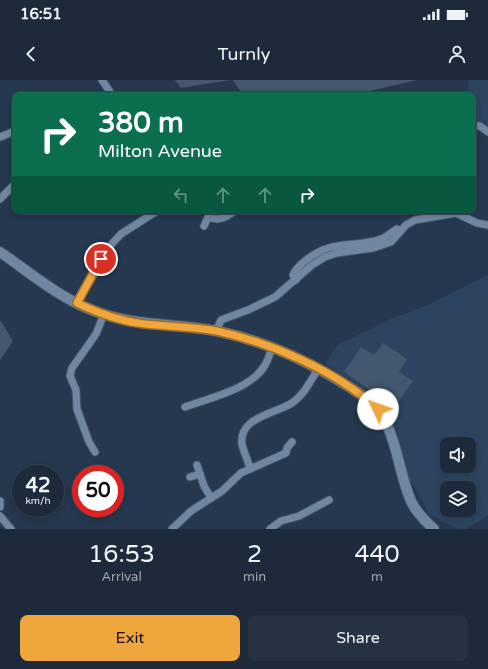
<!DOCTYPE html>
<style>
:root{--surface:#1c2a3b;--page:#253242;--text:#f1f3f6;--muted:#a0a7af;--line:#3a4655;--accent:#efa73d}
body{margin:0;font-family:"Varela Round",sans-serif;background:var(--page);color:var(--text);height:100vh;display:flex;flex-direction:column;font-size:15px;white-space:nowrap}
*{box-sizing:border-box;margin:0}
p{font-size:13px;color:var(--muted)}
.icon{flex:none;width:22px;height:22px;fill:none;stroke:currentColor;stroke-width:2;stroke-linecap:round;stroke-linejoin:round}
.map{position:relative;height:449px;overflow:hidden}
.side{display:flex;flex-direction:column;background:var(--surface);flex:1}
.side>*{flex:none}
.top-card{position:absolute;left:12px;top:12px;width:464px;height:122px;border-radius:8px;box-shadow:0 2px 6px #0003,0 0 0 1px var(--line);background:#0b6e4f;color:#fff;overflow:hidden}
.tools{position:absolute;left:440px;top:357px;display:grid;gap:8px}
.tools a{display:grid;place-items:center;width:36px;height:36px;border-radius:8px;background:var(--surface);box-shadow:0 2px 6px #0003,0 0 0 1px var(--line);font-size:20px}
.speed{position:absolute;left:12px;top:385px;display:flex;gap:8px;font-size:20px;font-weight:700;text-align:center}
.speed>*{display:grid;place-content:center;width:52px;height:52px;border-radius:50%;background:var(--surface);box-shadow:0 2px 6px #0003,0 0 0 1px var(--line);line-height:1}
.speed small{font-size:10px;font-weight:400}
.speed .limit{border:6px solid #d22;background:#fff;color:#111}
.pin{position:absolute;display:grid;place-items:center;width:34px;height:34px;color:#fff;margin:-17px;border:2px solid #fff;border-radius:50%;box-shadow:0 1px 4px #0007}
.me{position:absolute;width:44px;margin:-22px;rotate:312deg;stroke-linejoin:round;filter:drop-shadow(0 0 3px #0008)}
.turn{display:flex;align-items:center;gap:14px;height:84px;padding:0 20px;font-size:18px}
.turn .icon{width:52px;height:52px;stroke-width:2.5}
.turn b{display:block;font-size:28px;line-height:34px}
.lanes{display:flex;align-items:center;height:38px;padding:0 20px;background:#0003;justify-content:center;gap:20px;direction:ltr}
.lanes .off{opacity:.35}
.eta{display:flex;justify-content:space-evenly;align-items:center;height:68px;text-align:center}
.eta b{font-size:24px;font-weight:600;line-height:28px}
.action{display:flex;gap:8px;margin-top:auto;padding:8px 20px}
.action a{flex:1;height:46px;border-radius:8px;background:var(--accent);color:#111;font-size:16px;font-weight:600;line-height:46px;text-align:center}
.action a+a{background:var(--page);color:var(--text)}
.status{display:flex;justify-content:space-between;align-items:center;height:28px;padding:0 20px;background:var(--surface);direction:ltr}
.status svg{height:11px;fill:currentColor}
header{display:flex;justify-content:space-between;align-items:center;height:52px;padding:0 20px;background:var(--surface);font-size:18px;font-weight:600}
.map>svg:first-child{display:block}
.built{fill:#2c4460;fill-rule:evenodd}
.green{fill:#43576f}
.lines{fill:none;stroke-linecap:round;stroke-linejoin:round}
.minor-casing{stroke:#435467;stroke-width:9}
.secondary-casing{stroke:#435467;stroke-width:12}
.minor{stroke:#7187a1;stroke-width:7}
.secondary{stroke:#7187a1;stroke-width:10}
.route-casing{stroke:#9b6d28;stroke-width:10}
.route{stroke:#efa73d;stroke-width:7}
</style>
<div class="status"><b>16:51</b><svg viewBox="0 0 49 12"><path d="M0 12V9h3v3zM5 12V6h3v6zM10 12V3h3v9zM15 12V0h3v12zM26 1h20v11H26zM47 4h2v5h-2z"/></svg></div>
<header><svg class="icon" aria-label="back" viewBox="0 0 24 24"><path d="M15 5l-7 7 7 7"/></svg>Turnly<svg class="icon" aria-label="person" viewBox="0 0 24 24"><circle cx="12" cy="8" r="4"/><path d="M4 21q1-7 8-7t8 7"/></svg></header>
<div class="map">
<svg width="488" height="449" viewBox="0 0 488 449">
<rect width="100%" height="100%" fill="#25384f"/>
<!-- built -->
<g class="built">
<polygon points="468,0 488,0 488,46 473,42 473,15 469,15"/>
<path d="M 488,195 L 488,436 L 465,449 L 457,449 L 429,434 L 407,394 L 397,350 L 380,321 L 349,299 L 325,284 L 337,265 L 393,238 L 428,225 ZM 447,364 L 469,364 L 469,386 L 447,386 ZM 447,408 L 469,408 L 469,430 L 447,430 Z"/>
</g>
<!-- green -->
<g class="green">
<polygon points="175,0 231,0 181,8"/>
<polygon points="233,0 417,0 352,15 243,15"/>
<polygon points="0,240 13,261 0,280"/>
<polygon points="383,263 407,279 399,292 413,301 395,327 344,292 361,267 374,275"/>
</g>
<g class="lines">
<!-- minor casing -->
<g class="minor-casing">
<g id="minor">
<polyline points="102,0 112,15"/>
<polyline points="473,45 480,46 488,52"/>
<polyline points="0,57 15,51"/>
<polyline points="0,119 15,104"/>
<path d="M 208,131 L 211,138 C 221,141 227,136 235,131"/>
<polyline points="204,146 209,135"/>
<path d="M 296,200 L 293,195 C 295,189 300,185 305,181 C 333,158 353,169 381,159 C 387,157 391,152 397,149 L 401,151"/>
<polyline points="77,223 109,167 121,154 157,131"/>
<polyline points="216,251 221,240 248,230 275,217 312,185 325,177 337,173 373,168 391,162 406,145 415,140 456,133 477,143 488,145"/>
<path d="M 185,327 C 209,318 252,309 265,285 C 268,280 270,274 272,268"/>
<polyline points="95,372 89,362 77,329 76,310 70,296 72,288 96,254 104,234"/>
<polyline points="197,385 204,406 211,418"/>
<path d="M 250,388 C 248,381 244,372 242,365 C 238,337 275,334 292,323 C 304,315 311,300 318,289"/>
<polyline points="190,397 200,394"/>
<polyline points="0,421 0,427"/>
<polyline points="0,436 11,449"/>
<polyline points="172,449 191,431 222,411 241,393 286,373 287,368 292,362"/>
<polyline points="270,449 281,441 299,436 329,420"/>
</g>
</g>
<!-- secondary casing -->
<g class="secondary-casing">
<path id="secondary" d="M 0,172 C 29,192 58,217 92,230 C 134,247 174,243 217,251 C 269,262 319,286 363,316 C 398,340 395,385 411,421 C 416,432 425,441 434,449"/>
</g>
<!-- minor -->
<use href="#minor" class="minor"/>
<!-- secondary -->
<use href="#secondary" class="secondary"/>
</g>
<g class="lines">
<!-- route casing -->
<g class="route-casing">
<path id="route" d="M 101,179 L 77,223 C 96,232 117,240 138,243 C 164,247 191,246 217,251 C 272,263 336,291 378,329"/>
</g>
<!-- route -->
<use href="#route" class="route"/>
</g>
</svg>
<div class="tools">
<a><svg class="icon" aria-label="sound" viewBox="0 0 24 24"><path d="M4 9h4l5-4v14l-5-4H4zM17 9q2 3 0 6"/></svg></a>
<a><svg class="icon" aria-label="layers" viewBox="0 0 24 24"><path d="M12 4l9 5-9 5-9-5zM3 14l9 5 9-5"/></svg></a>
</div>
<div class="speed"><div>42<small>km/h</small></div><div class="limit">50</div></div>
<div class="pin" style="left:101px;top:179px;background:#d93025"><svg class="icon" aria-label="arrive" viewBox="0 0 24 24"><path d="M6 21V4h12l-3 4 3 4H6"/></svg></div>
<svg class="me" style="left:378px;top:329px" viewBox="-20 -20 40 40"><circle r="19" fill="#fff"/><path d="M0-13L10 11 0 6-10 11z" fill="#efa73d"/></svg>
<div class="top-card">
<div class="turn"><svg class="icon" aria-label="right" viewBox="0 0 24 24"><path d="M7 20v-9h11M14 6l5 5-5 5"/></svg><div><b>380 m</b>Milton Avenue</div></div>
<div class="lanes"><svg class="icon off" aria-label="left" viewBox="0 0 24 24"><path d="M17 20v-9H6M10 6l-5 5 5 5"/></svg><svg class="icon off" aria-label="ahead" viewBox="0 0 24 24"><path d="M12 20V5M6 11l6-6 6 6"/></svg><svg class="icon off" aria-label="ahead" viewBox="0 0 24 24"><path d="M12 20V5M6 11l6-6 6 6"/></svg><svg class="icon" aria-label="right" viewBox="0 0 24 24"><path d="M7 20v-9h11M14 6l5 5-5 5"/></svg></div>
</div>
</div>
<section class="side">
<div class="eta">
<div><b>16:53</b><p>Arrival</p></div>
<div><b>2</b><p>min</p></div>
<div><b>440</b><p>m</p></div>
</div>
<div class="action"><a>Exit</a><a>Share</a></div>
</section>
